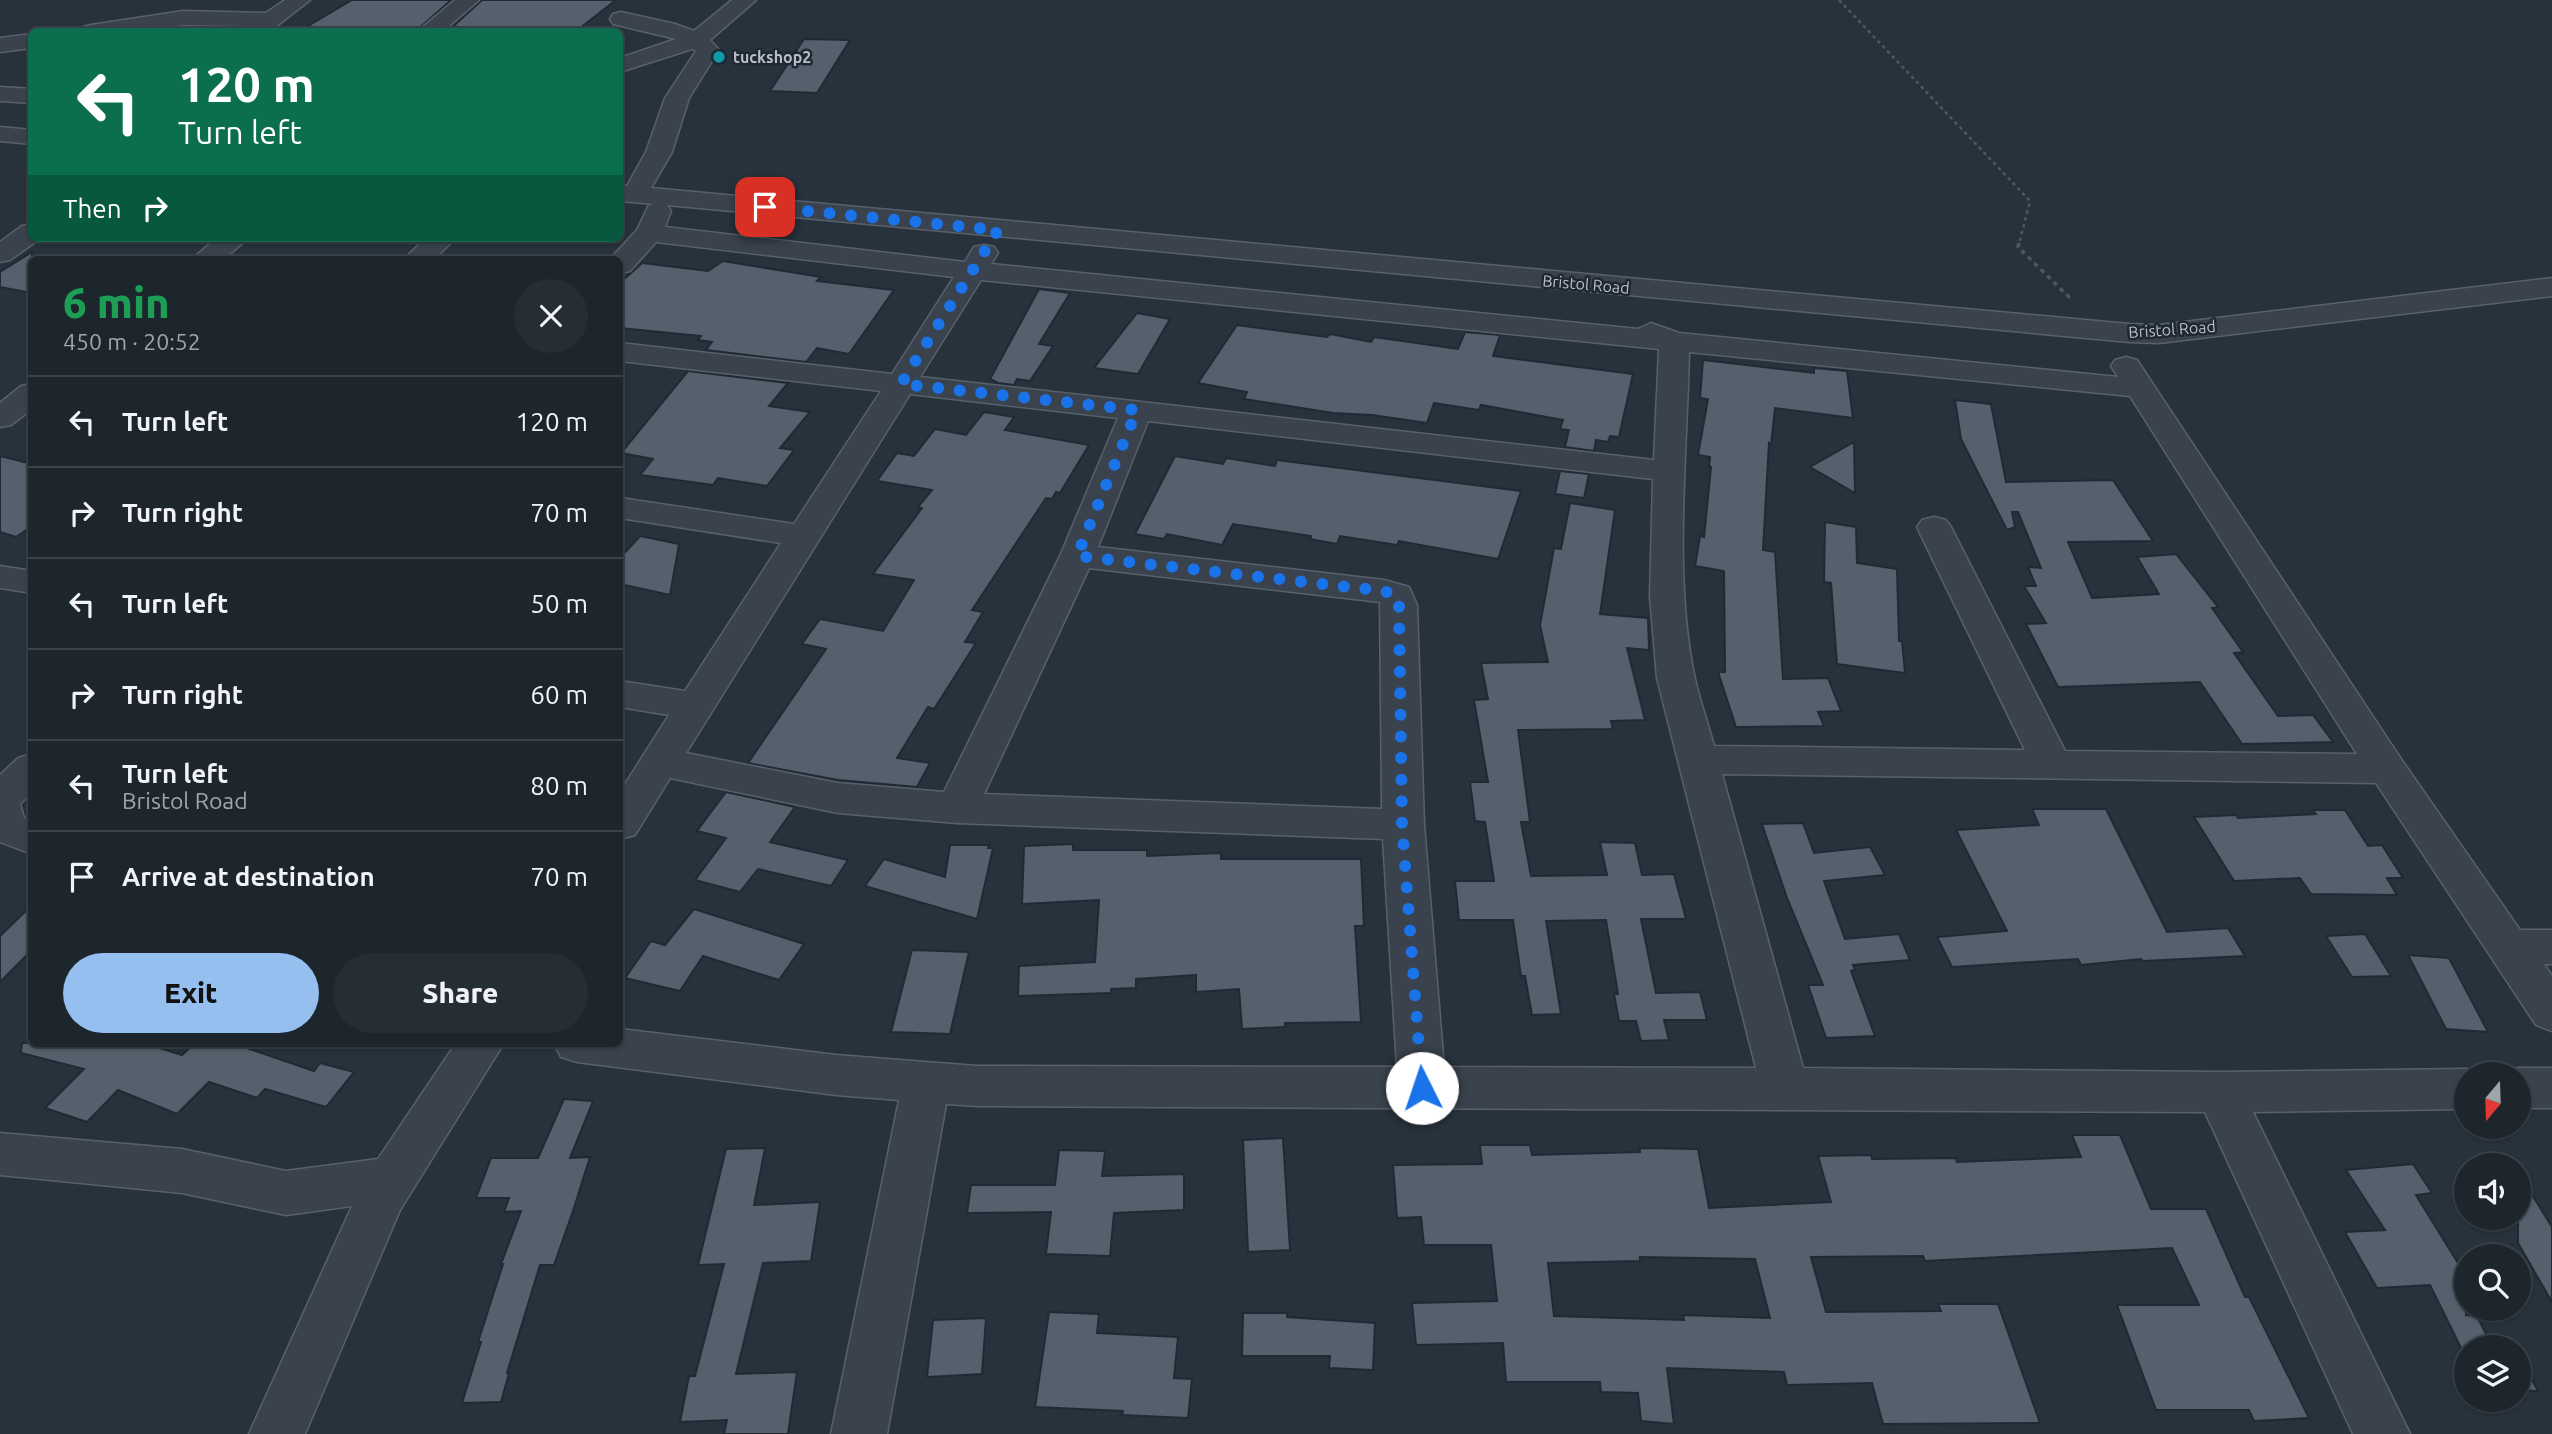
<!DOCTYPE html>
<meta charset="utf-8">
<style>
:root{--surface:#1d262d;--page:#252e35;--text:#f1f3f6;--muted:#a0a5aa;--line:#3b4349;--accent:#95bfee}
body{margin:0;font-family:Ubuntu,sans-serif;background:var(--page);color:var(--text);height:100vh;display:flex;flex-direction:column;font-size:26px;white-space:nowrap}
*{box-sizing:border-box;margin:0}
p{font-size:23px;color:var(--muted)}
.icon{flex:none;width:38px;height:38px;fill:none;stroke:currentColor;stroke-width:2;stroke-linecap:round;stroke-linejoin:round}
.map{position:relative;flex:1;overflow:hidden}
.drawer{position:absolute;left:28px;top:256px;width:595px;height:791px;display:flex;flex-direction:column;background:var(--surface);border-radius:10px;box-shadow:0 2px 5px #0004,0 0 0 2px var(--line)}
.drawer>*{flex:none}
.hud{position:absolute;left:28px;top:28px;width:595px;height:214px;border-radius:10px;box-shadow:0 2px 5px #0004,0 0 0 2px var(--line);background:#0b6e4f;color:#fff;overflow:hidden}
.needle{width:46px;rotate:199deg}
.buttons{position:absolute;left:2454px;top:1062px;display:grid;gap:14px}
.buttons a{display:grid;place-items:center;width:77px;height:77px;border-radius:50%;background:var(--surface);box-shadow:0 2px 5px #0004,0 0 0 2px var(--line);font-size:35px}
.pin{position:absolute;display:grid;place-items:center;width:60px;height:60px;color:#fff;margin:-30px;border-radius:14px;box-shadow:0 4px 10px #0006}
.me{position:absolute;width:77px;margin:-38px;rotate:356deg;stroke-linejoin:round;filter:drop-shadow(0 0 5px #0008)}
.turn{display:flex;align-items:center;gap:24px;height:147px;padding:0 35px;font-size:32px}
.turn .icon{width:91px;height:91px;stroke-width:2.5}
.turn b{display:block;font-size:49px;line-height:60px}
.then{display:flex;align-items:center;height:66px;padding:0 35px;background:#0003;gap:14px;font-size:26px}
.round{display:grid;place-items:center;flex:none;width:74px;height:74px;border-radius:37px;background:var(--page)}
.overview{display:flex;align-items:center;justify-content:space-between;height:119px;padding:0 35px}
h1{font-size:42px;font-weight:800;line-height:52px;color:#1e9e55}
.action{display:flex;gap:14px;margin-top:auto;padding:14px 35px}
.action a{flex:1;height:80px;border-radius:42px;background:var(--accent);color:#111;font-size:28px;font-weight:800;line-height:80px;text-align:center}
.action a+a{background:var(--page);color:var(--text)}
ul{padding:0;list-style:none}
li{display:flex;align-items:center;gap:21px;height:91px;padding:0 35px;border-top:2px solid var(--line)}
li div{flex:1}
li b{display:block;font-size:26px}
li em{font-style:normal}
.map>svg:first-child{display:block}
.building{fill:#54606c;stroke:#212a34;stroke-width:2;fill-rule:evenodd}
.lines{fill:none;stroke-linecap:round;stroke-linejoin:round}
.minor-casing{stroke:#58616b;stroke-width:3}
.path-far1{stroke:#495b5c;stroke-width:2.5;stroke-dasharray:3.5 3.5;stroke-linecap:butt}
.path{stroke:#495b5c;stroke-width:3.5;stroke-dasharray:4.5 4.5;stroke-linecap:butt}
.minor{fill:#3a434d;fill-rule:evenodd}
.route{stroke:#1a73e8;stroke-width:12;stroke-dasharray:0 21.6}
.culture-dot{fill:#0f9aa8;stroke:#1f2832;stroke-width:2.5}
.labels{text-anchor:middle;stroke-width:5;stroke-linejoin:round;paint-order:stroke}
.far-poi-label{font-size:16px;font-weight:bold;fill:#b6bfc8;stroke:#1f2832;text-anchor:start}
.far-street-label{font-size:16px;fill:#b6bfc8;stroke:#1f2832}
</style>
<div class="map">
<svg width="2552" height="1434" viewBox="0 0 2552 1434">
<rect width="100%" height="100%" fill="#27323c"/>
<!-- building -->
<g class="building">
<polygon points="352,0 451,0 415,32 298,32"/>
<polygon points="482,0 616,0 575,32 447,32"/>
<polygon points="804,39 850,40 817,93 770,91"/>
<polygon points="32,252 32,293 0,287 0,272"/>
<polygon points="723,261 821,277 817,281 894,290 849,354 817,348 806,362 706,350 712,342 698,340 701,336 620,328 620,283 642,263 708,271"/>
<polygon points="1039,289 1070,293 1039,344 1053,346 1030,381 1017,379 1014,385 998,383 990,379"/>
<polygon points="1137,313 1170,319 1138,374 1094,368"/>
<polygon points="1237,325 1327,337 1330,334 1371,342 1374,337 1458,349 1465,332 1500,335 1493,356 1633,374 1619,437 1610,436 1608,442 1596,440 1594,451 1565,447 1569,430 1560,429 1563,420 1481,405 1479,410 1434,403 1427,423 1372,415 1333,413 1244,399 1247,392 1198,383"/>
<polygon points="1703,360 1814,373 1814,368 1847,371 1853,418 1775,408 1771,445 1769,443 1763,550 1775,552 1783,679 1828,678 1841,711 1818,712 1824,726 1736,727 1718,672 1725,672 1724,571 1695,566 1700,536 1704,537 1711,467 1709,467 1710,457 1698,455 1708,399 1700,398"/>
<polygon points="688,371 788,383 769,406 810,412 780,448 794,450 767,486 718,478 713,485 640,475 653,459 621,453"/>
<polygon points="1955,400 1991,404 2006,482 2113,480 2153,541 2068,542 2092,598 2159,594 2137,557 2176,554 2218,607 2212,608 2243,652 2234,653 2278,716 2313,715 2333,742 2242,744 2200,682 2058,687 2026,624 2046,623 2024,586 2036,586 2028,567 2041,568 2018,512 2012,512 2015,527 2007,530 1961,439"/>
<polygon points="984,412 1014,417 1005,430 1089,445 1060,493 1056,492 1052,499 1046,498 972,610 983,612 965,642 976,643 934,709 928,707 897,758 930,763 917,787 838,780 748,763 826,649 802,644 820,619 883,631 914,580 873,574 922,508 918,507 932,490 877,481 897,453 914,456 935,429 966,435"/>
<polygon points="1854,442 1855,493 1810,467"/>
<polygon points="0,456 32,464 32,526 16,537 0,532"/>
<polygon points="1175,456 1223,464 1226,458 1275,466 1277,460 1521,491 1498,559 1399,541 1397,545 1340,536 1337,544 1310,539 1311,536 1233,524 1222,545 1167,534 1164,539 1135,534"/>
<polygon points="1560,471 1589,474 1584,498 1555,494"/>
<polygon points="1570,503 1615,510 1600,614 1648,618 1649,650 1627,648 1645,720 1611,721 1613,729 1518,730 1530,822 1521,822 1531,876 1607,875 1600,842 1635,843 1642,875 1674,874 1686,919 1641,919 1656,993 1700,992 1707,1020 1664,1020 1669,1040 1641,1041 1636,1021 1619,1021 1614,994 1618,994 1606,920 1546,921 1561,1014 1532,1015 1525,976 1521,976 1513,920 1459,920 1455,881 1494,881 1485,822 1475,821 1470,782 1488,782 1474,700 1488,699 1481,663 1548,662 1540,625 1554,548 1561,549"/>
<polygon points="1825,522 1856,527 1857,563 1897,569 1899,641 1902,641 1905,673 1837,664 1831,583 1824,582"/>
<polygon points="640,536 679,544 670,595 620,584 620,558"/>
<polygon points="726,792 795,807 770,842 848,860 831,886 758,869 740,892 695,880 726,838 697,831"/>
<polygon points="2032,809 2106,809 2167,932 2228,928 2245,956 2143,961 2141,959 2081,965 2078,959 1952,967 1937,937 2007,931 1956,830 2039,825"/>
<polygon points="2313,810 2345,810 2368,846 2382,845 2403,878 2387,878 2397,895 2311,894 2300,878 2234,881 2194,817 2236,815 2238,818 2316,814"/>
<polygon points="1803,823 1814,853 1870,847 1885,875 1824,881 1845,939 1899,934 1910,960 1853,965 1855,970 1851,971 1875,1036 1826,1038 1808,985 1823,985 1787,898 1762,824"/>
<polygon points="1073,844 1073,850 1147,850 1147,856 1221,853 1221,859 1361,859 1364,926 1355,926 1361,1022 1285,1023 1285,1027 1242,1029 1239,989 1196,992 1196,975 1136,979 1136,988 1111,989 1111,993 1018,996 1019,966 1095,962 1099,900 1022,904 1024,846"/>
<polygon points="950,845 989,845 988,848 993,848 977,919 865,886 884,859 945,877"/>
<polygon points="32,905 32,950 0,982 0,936"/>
<polygon points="694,909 804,944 779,980 703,956 680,991 625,978 651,941 665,945"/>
<polygon points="2365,934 2391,976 2352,977 2326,936"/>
<polygon points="912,950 969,952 950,1034 891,1032"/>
<polygon points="2408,955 2449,958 2488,1032 2446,1029"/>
<polygon points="22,1043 144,1043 182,1055 195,1043 232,1043 314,1071 320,1063 354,1072 326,1107 265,1089 257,1098 209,1082 177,1114 118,1090 87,1122 45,1108 84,1069 21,1053"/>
<polygon points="564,1099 593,1101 570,1158 590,1157 573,1211 554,1265 540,1265 507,1373 509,1373 501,1402 462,1403 481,1342 478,1342 503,1264 501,1264 521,1211 504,1212 509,1198 476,1198 491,1158 538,1158"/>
<path d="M 2072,1135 L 2120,1135 L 2151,1209 L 2206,1209 L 2245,1297 L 2249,1297 L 2309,1418 L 2254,1421 L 2249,1410 L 2156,1410 L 2117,1305 L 2199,1305 L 2172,1248 L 1925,1261 L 1923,1256 L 1811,1257 L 1826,1312 L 1941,1311 L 1938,1304 L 1998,1304 L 2040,1423 L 1883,1424 L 1872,1383 L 1787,1385 L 1784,1372 L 1667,1368 L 1674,1424 L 1641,1421 L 1638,1393 L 1601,1392 L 1600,1382 L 1506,1382 L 1503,1343 L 1416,1345 L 1412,1303 L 1497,1301 L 1491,1245 L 1424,1245 L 1421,1217 L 1397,1218 L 1393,1165 L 1482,1164 L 1480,1145 L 1530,1145 L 1532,1155 L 1640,1152 L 1640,1148 L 1698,1149 L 1709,1208 L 1831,1202 L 1818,1156 L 1871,1155 L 1872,1159 L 1956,1158 L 1957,1162 L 2081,1157 ZM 1640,1257 L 1755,1259 L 1770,1318 L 1683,1315 L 1684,1320 L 1554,1316 L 1548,1263 L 1640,1261 Z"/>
<polygon points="1283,1138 1290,1250 1248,1252 1243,1140"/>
<polygon points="765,1148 754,1205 820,1202 811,1261 763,1263 736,1374 797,1372 788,1434 724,1434 727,1420 680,1422 689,1376 695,1376 724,1264 698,1265 726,1149"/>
<polygon points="1059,1150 1105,1151 1102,1176 1184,1174 1184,1210 1114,1213 1110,1256 1046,1254 1051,1212 967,1213 971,1185 1055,1185"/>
<polygon points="2413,1164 2432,1193 2416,1195 2466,1276 2466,1315 2477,1316 2493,1348 2466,1348 2466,1358 2430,1285 2377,1288 2345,1232 2385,1230 2346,1170"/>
<polygon points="2518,1172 2552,1227 2552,1302 2518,1243"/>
<polygon points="1049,1312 1099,1314 1097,1333 1178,1337 1174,1378 1192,1379 1188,1418 1122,1415 1123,1411 1035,1407"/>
<polygon points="1243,1313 1287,1313 1287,1317 1375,1323 1373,1370 1329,1368 1330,1356 1242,1356"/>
<polygon points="986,1318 982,1374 927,1377 933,1320"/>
<polygon points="2518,1354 2519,1354 2538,1391 2518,1390"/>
</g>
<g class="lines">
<!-- minor casing -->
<g class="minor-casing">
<g id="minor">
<polygon points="285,0 310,0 269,32 243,32 248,26 183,25 138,32 80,32 83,27 91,25 183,11 266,13"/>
<polygon points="455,0 479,0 442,32 417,32"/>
<path d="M 732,0 L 756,0 L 710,40 L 719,50 L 689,98 L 672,152 L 651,188 L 2129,324 L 2159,325 L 2552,278 L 2552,296 L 2159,343 L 2129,342 L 667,205 L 671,211 L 665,227 L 965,262 L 974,247 L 984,245 L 994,247 L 998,253 L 991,264 L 1638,329 L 1651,323 L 1679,333 L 2118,377 L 2111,366 L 2115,360 L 2126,357 L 2137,360 L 2401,759 L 2520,930 L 2552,930 L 2552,964 L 2544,964 L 2552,976 L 2552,1031 L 2536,1025 L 2376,783 L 1722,774 L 1803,1068 L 2219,1072 L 2466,1069 L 2482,1074 L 2466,1074 L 2466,1109 L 2253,1112 L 2410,1434 L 2353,1434 L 2205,1112 L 977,1106 L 946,1104 L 887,1434 L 831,1434 L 899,1100 L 836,1095 L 577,1062 L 561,1057 L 554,1043 L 620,1043 L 620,1029 L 836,1055 L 977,1066 L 1397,1067 L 1383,839 L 957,823 L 838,813 L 670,778 L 635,835 L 620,839 L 620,792 L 669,715 L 620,707 L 620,681 L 685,691 L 781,543 L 620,518 L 620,498 L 794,524 L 881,391 L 620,361 L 620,343 L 892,374 L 954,277 L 656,242 L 630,271 L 620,273 L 620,259 L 610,259 L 637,230 L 649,205 L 654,204 L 620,201 L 620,185 L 627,186 L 646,152 L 665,98 L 696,51 L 692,49 L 620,72 L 620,58 L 676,39 L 613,24 L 610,19 L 613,14 L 621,12 L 675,24 L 694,31 ZM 981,280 L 1659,349 L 1654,460 L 920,377 ZM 1689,352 L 2130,396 L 2357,754 L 2065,751 L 1951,527 L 1946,520 L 1934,517 L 1922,520 L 1917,527 L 2025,750 L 1714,746 C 1708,724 1700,701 1695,679 C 1673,578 1687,455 1689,352 ZM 910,394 L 1118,418 L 1060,556 L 944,792 L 838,783 L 686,753 ZM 1148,421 L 1653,479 L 1650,596 L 1657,678 L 1756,1068 L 1444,1067 L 1424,825 L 1417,605 L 1409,587 L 1384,580 L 1098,547 ZM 1089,568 L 1380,602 L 1382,809 L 984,794 Z"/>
<polygon points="32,34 32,48 0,52 0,38"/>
<polygon points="0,87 32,89 32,103 0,101"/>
<polygon points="0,127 32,130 32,144 0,141"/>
<polygon points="32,224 32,238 41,238 10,260 0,262 0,242 22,226"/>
<polygon points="217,238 248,238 224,259 192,259"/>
<polygon points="426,238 456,238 434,259 404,259"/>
<polygon points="32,384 32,409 11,425 0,427 0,403 21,386"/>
<polygon points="0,566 32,571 32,593 0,588"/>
<polygon points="32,754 32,792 20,804 24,818 32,821 32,854 0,842 0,775 18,758"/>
<polygon points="456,1043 504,1043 400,1210 305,1434 249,1434 352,1206 286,1215 182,1193 0,1175 0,1133 182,1149 286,1171 378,1159"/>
<polygon points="2518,1068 2552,1068 2552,1108 2518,1108 2518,1074 2501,1074"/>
</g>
</g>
<!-- path-far1 -->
<polyline class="path-far1" points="1839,0 2030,201 2019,244"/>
<!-- path -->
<polyline class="path" points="2019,243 2018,247 2073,301"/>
<!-- minor -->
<use href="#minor" class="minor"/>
</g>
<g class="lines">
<!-- route -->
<polyline class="route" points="765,207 998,230 901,384 1137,410 1077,556 1384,591 1396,596 1399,604 1402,825 1422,1088"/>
</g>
<!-- markers -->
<circle class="culture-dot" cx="719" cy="57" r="7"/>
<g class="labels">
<!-- far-poi labels -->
<g class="far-poi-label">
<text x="733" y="63">tuckshop2</text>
</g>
<!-- far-street labels -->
<g class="far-street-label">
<text transform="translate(1586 284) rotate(5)" y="6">Bristol Road</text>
<text transform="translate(2172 329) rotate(-4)" y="6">Bristol Road</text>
</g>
</g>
</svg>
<div class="buttons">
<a><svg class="needle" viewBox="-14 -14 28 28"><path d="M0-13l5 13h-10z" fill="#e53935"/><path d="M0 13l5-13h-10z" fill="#a0a5aa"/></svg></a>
<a><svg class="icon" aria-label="sound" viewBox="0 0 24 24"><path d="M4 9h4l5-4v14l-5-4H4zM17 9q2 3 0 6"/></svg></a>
<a><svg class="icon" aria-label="search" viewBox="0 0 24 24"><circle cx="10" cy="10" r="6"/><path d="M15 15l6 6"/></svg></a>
<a><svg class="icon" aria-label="layers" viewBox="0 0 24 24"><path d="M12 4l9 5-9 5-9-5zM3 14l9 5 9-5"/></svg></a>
</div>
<div class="pin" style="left:765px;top:207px;background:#d93025"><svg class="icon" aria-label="arrive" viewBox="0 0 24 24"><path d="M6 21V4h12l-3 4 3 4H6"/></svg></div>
<svg class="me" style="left:1422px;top:1088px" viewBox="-20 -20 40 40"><circle r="19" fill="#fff"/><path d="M0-13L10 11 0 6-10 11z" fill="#1a73e8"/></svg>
<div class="hud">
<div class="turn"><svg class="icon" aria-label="left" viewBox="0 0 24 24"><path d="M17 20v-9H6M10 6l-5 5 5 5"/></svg><div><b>120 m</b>Turn left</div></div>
<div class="then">Then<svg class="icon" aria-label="right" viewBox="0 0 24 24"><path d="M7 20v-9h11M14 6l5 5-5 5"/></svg></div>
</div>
<section class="drawer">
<div class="overview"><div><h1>6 min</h1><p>450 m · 20:52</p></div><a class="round"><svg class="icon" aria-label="close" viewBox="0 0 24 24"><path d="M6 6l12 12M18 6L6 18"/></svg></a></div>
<ul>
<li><svg class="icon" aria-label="left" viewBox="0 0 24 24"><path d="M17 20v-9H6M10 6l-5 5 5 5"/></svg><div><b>Turn left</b></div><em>120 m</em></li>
<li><svg class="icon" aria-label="right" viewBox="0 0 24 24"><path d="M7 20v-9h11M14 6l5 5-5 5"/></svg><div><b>Turn right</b></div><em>70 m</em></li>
<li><svg class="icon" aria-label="left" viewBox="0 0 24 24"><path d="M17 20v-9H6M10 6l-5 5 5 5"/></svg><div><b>Turn left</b></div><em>50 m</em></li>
<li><svg class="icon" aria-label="right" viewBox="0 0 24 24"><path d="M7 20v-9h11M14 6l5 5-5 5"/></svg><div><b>Turn right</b></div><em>60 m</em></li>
<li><svg class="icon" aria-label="left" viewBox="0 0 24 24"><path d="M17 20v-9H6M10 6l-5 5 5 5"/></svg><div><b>Turn left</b><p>Bristol Road</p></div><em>80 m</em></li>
<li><svg class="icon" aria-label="arrive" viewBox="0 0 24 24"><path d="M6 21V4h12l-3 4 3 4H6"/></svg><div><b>Arrive at destination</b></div><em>70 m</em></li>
</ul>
<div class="action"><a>Exit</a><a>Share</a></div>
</section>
</div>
